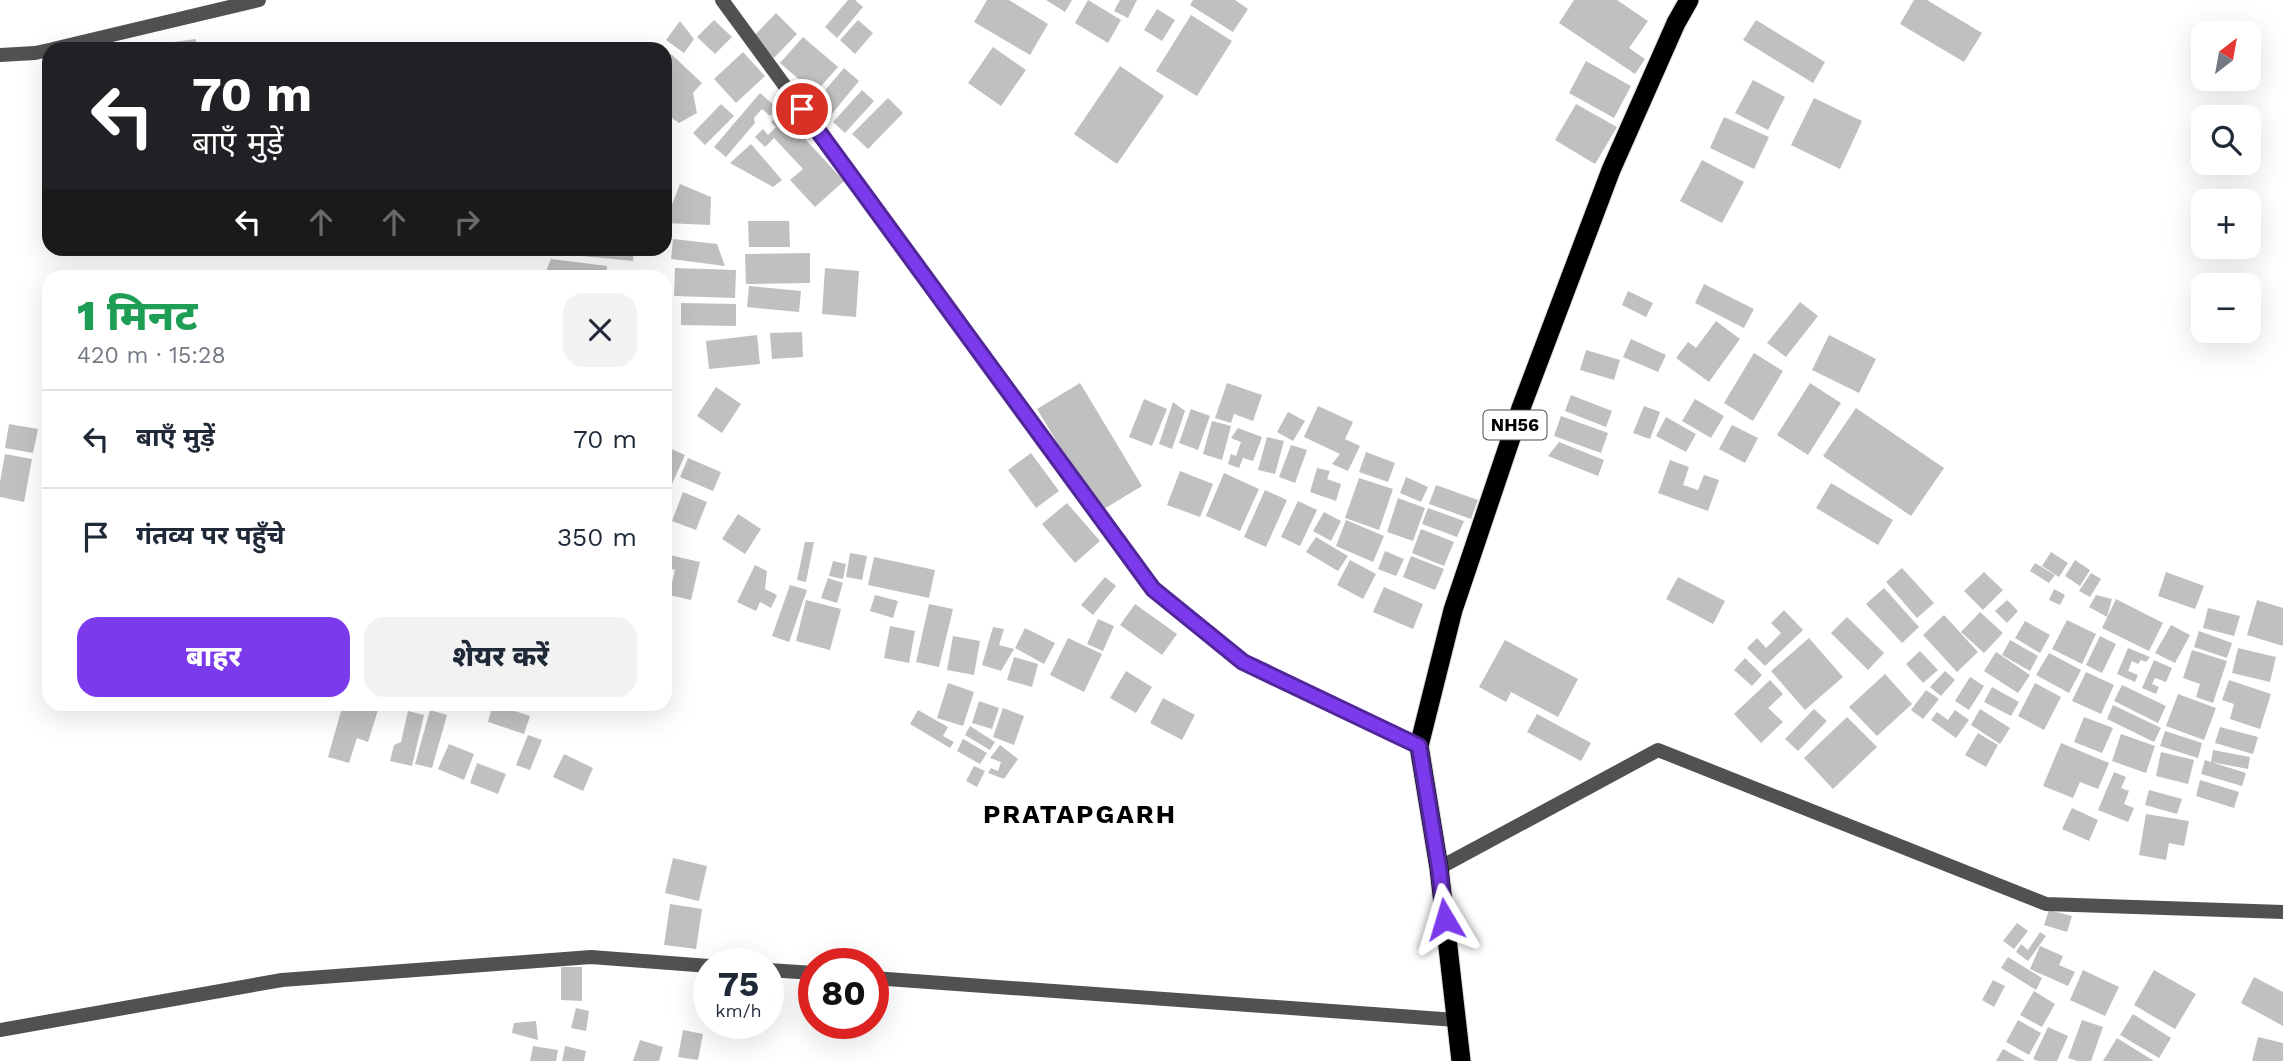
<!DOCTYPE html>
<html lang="hi">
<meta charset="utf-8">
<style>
:root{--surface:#fff;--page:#f2f2f3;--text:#1f2937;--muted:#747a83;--line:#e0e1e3;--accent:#7c3aed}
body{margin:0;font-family:"Work Sans","Noto Sans Devanagari",sans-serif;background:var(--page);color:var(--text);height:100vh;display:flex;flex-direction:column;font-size:26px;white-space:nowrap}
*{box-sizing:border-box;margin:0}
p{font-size:23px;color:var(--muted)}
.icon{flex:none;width:38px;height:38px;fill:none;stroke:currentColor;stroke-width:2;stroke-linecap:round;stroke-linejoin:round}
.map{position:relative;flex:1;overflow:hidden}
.panel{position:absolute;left:42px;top:270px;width:630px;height:441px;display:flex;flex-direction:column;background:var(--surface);border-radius:21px;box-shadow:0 7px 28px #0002}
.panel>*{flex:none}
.top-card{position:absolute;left:42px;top:42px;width:630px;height:214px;border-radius:21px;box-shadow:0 7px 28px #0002;background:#202124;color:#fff;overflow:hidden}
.needle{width:46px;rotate:31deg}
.controls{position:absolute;left:2191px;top:21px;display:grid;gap:14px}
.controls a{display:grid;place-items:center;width:70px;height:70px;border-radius:14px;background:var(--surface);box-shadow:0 7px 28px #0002;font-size:35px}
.speed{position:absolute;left:693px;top:948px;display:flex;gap:14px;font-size:35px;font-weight:700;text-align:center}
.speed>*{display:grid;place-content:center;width:91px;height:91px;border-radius:50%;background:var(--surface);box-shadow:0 7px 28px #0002;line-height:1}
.speed small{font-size:18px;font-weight:400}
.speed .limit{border:10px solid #d22;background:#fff;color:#111}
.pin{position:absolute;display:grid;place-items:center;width:60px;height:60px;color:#fff;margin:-30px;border:4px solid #fff;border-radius:50%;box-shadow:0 2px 7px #0007}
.me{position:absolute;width:77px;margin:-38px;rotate:353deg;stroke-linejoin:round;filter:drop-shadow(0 0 5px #0008)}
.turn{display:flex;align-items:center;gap:24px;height:147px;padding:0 35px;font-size:32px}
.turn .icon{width:91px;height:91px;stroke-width:2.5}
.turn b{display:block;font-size:49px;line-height:60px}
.lanes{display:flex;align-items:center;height:66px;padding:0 35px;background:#0003;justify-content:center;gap:35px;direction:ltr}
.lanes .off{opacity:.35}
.round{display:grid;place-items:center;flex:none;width:74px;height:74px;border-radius:21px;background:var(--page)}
.summary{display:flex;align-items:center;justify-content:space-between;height:119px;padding:0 35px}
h1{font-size:42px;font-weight:800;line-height:52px;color:#1e9e55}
.primary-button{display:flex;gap:14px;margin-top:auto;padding:14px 35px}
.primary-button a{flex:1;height:80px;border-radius:21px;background:var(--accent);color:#fff;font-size:28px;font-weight:800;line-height:80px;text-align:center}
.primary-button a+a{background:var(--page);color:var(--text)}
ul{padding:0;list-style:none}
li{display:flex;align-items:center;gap:21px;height:98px;padding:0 35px;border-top:2px solid var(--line)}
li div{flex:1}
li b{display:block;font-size:26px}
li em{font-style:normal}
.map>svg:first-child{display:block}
.building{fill:#c0c0c0}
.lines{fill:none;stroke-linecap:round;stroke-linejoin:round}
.trunk-casing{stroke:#dbdbdb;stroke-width:21}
.minor{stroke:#515151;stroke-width:14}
.tertiary{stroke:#515151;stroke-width:14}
.trunk{stroke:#000;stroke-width:19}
.route-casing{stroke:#51269a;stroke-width:18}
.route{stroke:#7c3aed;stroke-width:12}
.labels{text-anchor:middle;stroke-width:5;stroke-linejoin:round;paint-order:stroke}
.shield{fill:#fff;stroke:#4c4c4c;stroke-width:2}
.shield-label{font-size:18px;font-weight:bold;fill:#000}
.district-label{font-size:26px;font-weight:bold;letter-spacing:2px;fill:#000;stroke:#fff}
</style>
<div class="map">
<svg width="2283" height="1061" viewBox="0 0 2283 1061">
<rect width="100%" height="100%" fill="#fff"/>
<!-- building -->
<g class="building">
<polygon points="848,0 855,0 863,7 837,38 825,27"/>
<polygon points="987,0 1009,0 1048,24 1030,55 974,22"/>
<polygon points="1046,0 1072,0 1065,12"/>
<polygon points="1088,0 1121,20 1108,43 1075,23"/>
<polygon points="1120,0 1137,0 1128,18 1114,11"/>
<polygon points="1193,0 1235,0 1248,9 1233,32 1190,5"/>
<polygon points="1574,0 1617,0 1648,21 1629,48 1645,59 1635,74 1559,23"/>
<polygon points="1914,0 1927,0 1982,33 1964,62 1900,24"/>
<polygon points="1157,9 1175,20 1162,41 1144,30"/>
<polygon points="776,13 797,34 774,58 753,37"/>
<polygon points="1191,15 1232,41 1197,96 1156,71"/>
<polygon points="714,20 732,37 715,54 697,37"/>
<polygon points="858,20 873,33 855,54 840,40"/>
<polygon points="1756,20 1825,62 1813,83 1743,40"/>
<polygon points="680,21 694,39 684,53 666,40"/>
<polygon points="803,37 838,67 815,93 780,63"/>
<polygon points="196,39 197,49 152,49 151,45"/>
<polygon points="993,47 1026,70 1001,106 968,83"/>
<polygon points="743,52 765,76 736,103 714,79"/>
<polygon points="671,54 702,83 693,93 697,113 679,123 665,113 665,97 670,89 665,81 665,60"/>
<polygon points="1586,61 1631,86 1614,118 1569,93"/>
<polygon points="1120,66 1164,96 1117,164 1074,134"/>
<polygon points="844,68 859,81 831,115 815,102"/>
<polygon points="1753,80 1785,97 1768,130 1735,113"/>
<polygon points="862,90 874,101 845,133 833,122"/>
<polygon points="760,93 777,108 770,116 762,109 754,118 755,123 726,157 714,147"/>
<polygon points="888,98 903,113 868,149 852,134"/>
<polygon points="1814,98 1862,121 1840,169 1791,145"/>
<polygon points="721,104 734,116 705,145 693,133"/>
<polygon points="1576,104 1617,127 1595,164 1555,140"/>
<polygon points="781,113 844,181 815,207 790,180 803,169 774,138 765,147 755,137 763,129 768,135 776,127 771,122"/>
<polygon points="1724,117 1769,137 1754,169 1710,148"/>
<polygon points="751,144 782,180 773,187 730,163"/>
<polygon points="1702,160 1744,182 1722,223 1680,201"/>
<polygon points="680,184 711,197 710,225 665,223"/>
<polygon points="748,221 789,221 790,247 749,247"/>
<polygon points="673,239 717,244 725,266 671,259"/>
<polygon points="553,248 634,248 633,261 551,253"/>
<polygon points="810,253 810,283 746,284 745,254"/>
<polygon points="551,259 607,266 606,276 544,276"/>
<polygon points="675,268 736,270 735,298 674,296"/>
<polygon points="825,268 859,271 856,317 822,314"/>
<polygon points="1704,284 1754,309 1744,328 1695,303"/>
<polygon points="749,286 801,291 799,312 747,307"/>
<polygon points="1628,291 1653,303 1646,317 1622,305"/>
<polygon points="1800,302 1818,316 1786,357 1767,343"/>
<polygon points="681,303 736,304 736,326 681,325"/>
<polygon points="1716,321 1740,339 1709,382 1676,358 1688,342 1696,348"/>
<polygon points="802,332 803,357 772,359 770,333"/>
<polygon points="757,335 760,364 709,369 706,341"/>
<polygon points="1829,335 1876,359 1859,393 1812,370"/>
<polygon points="1631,339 1666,355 1658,372 1623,357"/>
<polygon points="1586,350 1620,360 1614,380 1580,370"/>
<polygon points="1754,353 1783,371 1753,421 1724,403"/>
<polygon points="1080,383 1142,486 1099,512 1037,409"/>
<polygon points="1227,383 1262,395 1253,421 1234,414 1231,423 1215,418"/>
<polygon points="1810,383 1841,403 1808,455 1777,435"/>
<polygon points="716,387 741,404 722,433 697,416"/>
<polygon points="1571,395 1612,411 1606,427 1565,411"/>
<polygon points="1144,399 1167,409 1152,446 1129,437"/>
<polygon points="1695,399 1724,416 1711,438 1682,421"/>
<polygon points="1173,402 1185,411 1172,449 1159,444"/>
<polygon points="1318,406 1353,422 1345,439 1360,446 1348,471 1332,464 1340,454 1304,437"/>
<polygon points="1644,406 1660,412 1650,439 1633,433"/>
<polygon points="1856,408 1944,468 1911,516 1823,456"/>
<polygon points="1191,409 1210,416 1198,450 1179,443"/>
<polygon points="1288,412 1305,421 1293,441 1277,432"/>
<polygon points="1561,416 1608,433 1601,453 1554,436"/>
<polygon points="1666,417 1696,434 1686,452 1656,436"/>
<polygon points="1212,421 1231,426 1222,460 1203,454"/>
<polygon points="9,424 38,429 33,453 5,448"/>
<polygon points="1732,425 1758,438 1745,463 1719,449"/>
<polygon points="1238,428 1262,437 1253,461 1243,458 1239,468 1228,464 1231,454 1236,456 1241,442 1231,438"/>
<polygon points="1267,437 1284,441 1275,474 1258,470"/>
<polygon points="1559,442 1604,460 1598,476 1548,456"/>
<polygon points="1291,445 1307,450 1295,483 1279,477"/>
<polygon points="665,446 685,455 672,484 665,481"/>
<polygon points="1366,452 1395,463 1388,482 1359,472"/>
<polygon points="1031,453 1059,491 1036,508 1008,470"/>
<polygon points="5,454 32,459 24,502 0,497 0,482"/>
<polygon points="688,458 721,472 713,491 680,477"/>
<polygon points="1670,460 1689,467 1683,485 1698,490 1704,475 1719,480 1708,511 1658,493"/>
<polygon points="1317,468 1330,471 1327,479 1341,484 1336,501 1310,492"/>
<polygon points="1180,471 1213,484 1200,517 1167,505"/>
<polygon points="1224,473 1259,489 1240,531 1206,516"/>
<polygon points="1406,477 1428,487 1421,502 1400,493"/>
<polygon points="1359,478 1393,489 1379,530 1345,518"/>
<polygon points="1831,483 1893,520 1878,545 1816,508"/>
<polygon points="1436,485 1478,500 1471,519 1429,504"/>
<polygon points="1265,490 1287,500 1266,547 1244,537"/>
<polygon points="683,492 707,502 696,530 672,521"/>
<polygon points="1398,498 1425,508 1413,541 1387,532"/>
<polygon points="1298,501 1317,510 1300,546 1281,537"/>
<polygon points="1067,503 1100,541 1075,563 1042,524"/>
<polygon points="1428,508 1464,521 1457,537 1422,524"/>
<polygon points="1324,512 1341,521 1331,541 1313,531"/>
<polygon points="738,514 761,529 745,554 722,539"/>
<polygon points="1346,520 1384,536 1373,562 1336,546"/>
<polygon points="1421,529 1454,542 1444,566 1412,553"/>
<polygon points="1316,537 1348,556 1338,571 1306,552"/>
<polygon points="805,542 814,542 806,582 797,580"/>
<polygon points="1385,551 1404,559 1396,576 1378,569"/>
<polygon points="2051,552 2068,563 2059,577 2042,566"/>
<polygon points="850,553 867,556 862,580 846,577"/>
<polygon points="665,554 700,562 691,600 669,595 675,570 665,567"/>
<polygon points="1411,556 1444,569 1435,590 1403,577"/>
<polygon points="874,557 935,570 929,598 868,585"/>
<polygon points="1350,560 1376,574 1363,599 1337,585"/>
<polygon points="2075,560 2090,570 2080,586 2065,576"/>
<polygon points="833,561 846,564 843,579 829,576"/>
<polygon points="2035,563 2055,575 2049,583 2030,571"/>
<polygon points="755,565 767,571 765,589 777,595 771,608 760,602 756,611 737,602"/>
<polygon points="1902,568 1934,603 1917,618 1886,582"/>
<polygon points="1984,572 2003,590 1983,610 1964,591"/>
<polygon points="2166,572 2204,586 2195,609 2158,596"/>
<polygon points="2091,573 2101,579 2090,597 2079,591"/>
<polygon points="1105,577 1116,586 1093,615 1081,605"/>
<polygon points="1678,577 1725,601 1713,624 1666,599"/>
<polygon points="828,578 843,583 837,603 821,598"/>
<polygon points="790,585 807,590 789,642 772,636"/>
<polygon points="1384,587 1423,604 1413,629 1373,612"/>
<polygon points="1884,588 1919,627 1902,643 1866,604"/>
<polygon points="2054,589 2065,595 2060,605 2049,600"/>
<polygon points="875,595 898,601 893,618 870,611"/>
<polygon points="2096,595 2112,599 2107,617 2089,607"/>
<polygon points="2116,599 2163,623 2149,651 2102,628"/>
<polygon points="806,600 841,609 830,650 796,641"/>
<polygon points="2007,600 2018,611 2007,623 1995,611"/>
<polygon points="2257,600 2283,608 2283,646 2247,635"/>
<polygon points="929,604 953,609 939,667 916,662"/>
<polygon points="1135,604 1177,634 1162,655 1120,625"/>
<polygon points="2208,608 2240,616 2234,636 2203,628"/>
<polygon points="1784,610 1803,630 1765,666 1747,648 1757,638 1766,648 1781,633 1771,623"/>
<polygon points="1980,612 2003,633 1984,653 1961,632"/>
<polygon points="1944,615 1978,652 1957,672 1923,635"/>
<polygon points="1847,617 1884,653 1868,670 1831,633"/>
<polygon points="1098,619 1114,626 1103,651 1087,644"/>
<polygon points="2067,620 2096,634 2082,664 2052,649"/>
<polygon points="2025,621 2050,635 2040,653 2015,638"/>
<polygon points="2171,625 2190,635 2175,663 2155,653"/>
<polygon points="890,626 915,631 909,663 884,658"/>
<polygon points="993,627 1004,629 999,645 1014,649 1001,671 982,665"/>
<polygon points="1025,628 1055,643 1044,664 1015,648"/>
<polygon points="2199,631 2232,643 2227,658 2194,647"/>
<polygon points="953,636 980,641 974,675 947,670"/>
<polygon points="2100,636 2116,644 2102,673 2086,665"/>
<polygon points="1068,638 1102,654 1084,692 1050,675"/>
<polygon points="1809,638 1843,677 1805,710 1771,671"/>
<polygon points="1505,640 1578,679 1558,717 1511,692 1506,702 1479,687"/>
<polygon points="2010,640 2038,656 2030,671 2002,655"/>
<polygon points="2128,648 2150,657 2146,662 2141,660 2138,664 2132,661 2128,671 2138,675 2135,682 2117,674"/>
<polygon points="2238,648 2276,657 2270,682 2232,673"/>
<polygon points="2192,650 2227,661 2213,703 2196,697 2200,684 2183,678"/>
<polygon points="1920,651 1938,670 1923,683 1906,664"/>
<polygon points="1996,652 2030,675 2018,693 1984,671"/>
<polygon points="2049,653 2081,670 2069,693 2036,675"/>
<polygon points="1014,657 1038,664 1032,687 1007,680"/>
<polygon points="1745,658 1762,675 1752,686 1734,670"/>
<polygon points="2154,660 2172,668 2166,682 2155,678 2152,684 2159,687 2156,694 2142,688"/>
<polygon points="1126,671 1152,687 1136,713 1110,698"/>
<polygon points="1945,671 1955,680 1941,696 1930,687"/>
<polygon points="2086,672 2114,685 2101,714 2072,701"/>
<polygon points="1885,674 1912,704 1877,736 1849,707"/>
<polygon points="1970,677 1984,686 1969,710 1955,701"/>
<polygon points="1770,680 1783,694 1768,708 1783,722 1761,743 1734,714"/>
<polygon points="2229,680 2271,694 2260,729 2230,719 2234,704 2222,700"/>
<polygon points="948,683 974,692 963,726 937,718"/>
<polygon points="2035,683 2061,697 2044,730 2018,716"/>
<polygon points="2122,685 2166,706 2158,723 2114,701"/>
<polygon points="1992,687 2019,702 2011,716 1984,702"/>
<polygon points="1926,690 1939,699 1923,719 1911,710"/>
<polygon points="2178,694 2216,708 2204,740 2166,726"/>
<polygon points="1163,698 1195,715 1182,740 1150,723"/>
<polygon points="979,701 999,708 992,729 972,723"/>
<polygon points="343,704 367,704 379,707 368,742 357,738 349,763 328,757"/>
<polygon points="493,704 530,716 524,734 488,722"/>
<polygon points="2113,705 2161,728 2154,742 2107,719"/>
<polygon points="1003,708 1024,716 1014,745 993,737"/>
<polygon points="1814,709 1827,721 1798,751 1785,739"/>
<polygon points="1980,709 2010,728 2000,744 1971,725"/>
<polygon points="430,710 447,715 432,768 415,764"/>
<polygon points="918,710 948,727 943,736 954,742 950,748 910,724"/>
<polygon points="1955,710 1969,720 1956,738 1931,720 1937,712 1948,720"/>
<polygon points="408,711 424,715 412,766 390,761 394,745 401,742"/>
<polygon points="1537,714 1591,743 1581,761 1527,732"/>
<polygon points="1847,717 1877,747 1833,789 1804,758"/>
<polygon points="2084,717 2113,728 2102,753 2074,742"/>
<polygon points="970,726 995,742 990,750 965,735"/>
<polygon points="2220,727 2258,737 2253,754 2215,743"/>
<polygon points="2165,731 2202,743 2198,758 2160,746"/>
<polygon points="1978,733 1998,745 1986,767 1965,755"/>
<polygon points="2121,734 2155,746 2146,773 2112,761"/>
<polygon points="528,735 542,740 530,770 516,765"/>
<polygon points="963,739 987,753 980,764 957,751"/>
<polygon points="2061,743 2109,763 2098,789 2080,782 2073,798 2043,786"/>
<polygon points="449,744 474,754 464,780 438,769"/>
<polygon points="1000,745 1018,759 1004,779 988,773 991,768 998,771 1001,762 990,758"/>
<polygon points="2213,750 2250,757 2248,769 2211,762 2246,773 2242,786 2201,774 2205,760 2211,762"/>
<polygon points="2161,752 2194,760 2188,784 2156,776"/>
<polygon points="564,754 593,768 583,791 553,777"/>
<polygon points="477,763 506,774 498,794 470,783"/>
<polygon points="974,766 985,771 977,787 966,781"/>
<polygon points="2114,772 2126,777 2121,788 2129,791 2124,804 2134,808 2128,822 2098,810"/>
<polygon points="2200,780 2239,792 2234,808 2196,796"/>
<polygon points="2149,790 2182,799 2177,814 2145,805"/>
<polygon points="2072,808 2098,820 2089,841 2062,829"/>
<polygon points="2146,814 2189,821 2184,846 2169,843 2166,860 2139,855"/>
<polygon points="673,858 707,866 699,901 665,893"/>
<polygon points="670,904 702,909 696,949 664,945"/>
<polygon points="2049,910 2072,916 2067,932 2044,925"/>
<polygon points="2017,923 2028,931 2014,949 2003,941"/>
<polygon points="2040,932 2046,936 2028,961 2016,952 2021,944 2028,950"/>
<polygon points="2040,946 2063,956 2059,965 2075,972 2068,986 2030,969"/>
<polygon points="2008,957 2042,978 2036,990 2001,968"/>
<polygon points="561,967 582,967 582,1001 561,1000"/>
<polygon points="2083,970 2119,987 2105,1016 2070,1000"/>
<polygon points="2154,970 2196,994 2175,1029 2134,1005"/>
<polygon points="2254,977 2283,992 2283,1026 2241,1003"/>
<polygon points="1993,980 2005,986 1994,1007 1982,1000"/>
<polygon points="2034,991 2055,1004 2042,1027 2020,1015"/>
<polygon points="576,1008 589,1011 586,1031 571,1028"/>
<polygon points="2133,1014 2171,1038 2159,1058 2120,1035"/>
<polygon points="2018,1020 2041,1033 2029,1055 2006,1042"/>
<polygon points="2082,1020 2103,1027 2091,1061 2077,1061 2068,1058"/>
<polygon points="536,1021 538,1040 512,1033 514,1023"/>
<polygon points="2048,1027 2068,1036 2057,1061 2038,1061 2033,1059"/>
<polygon points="683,1030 703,1034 698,1060 678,1057"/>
<polygon points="2258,1037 2283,1043 2283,1061 2252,1061"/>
<polygon points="2117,1038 2154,1061 2103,1061"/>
<polygon points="640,1040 663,1047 659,1061 633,1061"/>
<polygon points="533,1046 558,1050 556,1061 530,1061"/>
<polygon points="565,1046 586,1051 584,1061 562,1061"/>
<polygon points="2003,1049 2025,1061 1996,1061"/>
</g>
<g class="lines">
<!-- trunk casing -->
<g class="trunk-casing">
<polyline id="trunk" points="1461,1061 1439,868 1419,746 1453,610 1521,408 1611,170 1676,23 1689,0"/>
</g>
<!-- minor -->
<polyline class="minor" points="1439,868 1658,750 2046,904 2283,912"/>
<!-- tertiary -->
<g class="tertiary">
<polyline points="722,0 1153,589 1243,662 1419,746"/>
<polyline points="53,49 259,0"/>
<polyline points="0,55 35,53 49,50"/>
<polyline points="768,970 814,973"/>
<polyline points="873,978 1456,1020"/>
<polyline points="0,1030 282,980 591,957 709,966"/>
</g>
<!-- trunk -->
<use href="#trunk" class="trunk"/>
</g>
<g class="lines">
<!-- route casing -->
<g class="route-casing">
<polyline id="route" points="802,109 1153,589 1243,662 1419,746 1439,868 1445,919"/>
</g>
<!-- route -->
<use href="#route" class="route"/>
</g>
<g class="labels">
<!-- shield labels -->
<rect class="shield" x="1483.5" y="410.5" width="63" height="29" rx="5"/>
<g class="shield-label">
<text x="1515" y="431">NH56</text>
</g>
<!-- district labels -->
<g class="district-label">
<text x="1080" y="823">PRATAPGARH</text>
</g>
</g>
</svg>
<div class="controls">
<a><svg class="needle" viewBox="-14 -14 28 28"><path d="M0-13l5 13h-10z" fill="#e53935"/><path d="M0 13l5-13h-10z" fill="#747a83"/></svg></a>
<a><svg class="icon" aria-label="search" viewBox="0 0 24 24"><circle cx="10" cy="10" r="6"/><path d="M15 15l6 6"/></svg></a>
<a>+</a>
<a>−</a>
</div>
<div class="speed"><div>75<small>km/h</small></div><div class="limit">80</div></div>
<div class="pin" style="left:802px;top:109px;background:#d93025"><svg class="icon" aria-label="arrive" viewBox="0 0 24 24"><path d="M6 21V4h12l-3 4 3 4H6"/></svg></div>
<svg class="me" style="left:1445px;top:919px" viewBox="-20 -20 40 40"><path d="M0-17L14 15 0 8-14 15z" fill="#7c3aed" stroke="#fff" stroke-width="4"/></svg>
<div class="top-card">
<div class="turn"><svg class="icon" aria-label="left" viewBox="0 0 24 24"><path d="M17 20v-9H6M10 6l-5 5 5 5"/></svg><div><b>70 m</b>बाएँ मुड़ें</div></div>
<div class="lanes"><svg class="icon" aria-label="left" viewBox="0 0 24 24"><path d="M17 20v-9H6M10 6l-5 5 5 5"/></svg><svg class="icon off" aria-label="ahead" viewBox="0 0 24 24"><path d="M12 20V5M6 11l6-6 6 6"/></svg><svg class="icon off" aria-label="ahead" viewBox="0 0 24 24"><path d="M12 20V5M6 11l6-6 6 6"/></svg><svg class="icon off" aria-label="right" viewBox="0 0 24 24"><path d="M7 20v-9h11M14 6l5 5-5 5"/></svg></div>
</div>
<section class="panel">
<div class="summary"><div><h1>1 मिनट</h1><p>420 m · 15:28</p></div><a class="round"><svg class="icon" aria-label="close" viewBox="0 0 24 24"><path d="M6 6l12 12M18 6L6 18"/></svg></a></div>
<ul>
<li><svg class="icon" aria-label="left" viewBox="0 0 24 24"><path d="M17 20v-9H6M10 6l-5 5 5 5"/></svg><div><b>बाएँ मुड़ें</b></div><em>70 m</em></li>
<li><svg class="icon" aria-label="arrive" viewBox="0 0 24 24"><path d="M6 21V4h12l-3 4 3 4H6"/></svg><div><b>गंतव्य पर पहुँचे</b></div><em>350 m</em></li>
</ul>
<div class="primary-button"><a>बाहर</a><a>शेयर करें</a></div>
</section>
</div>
